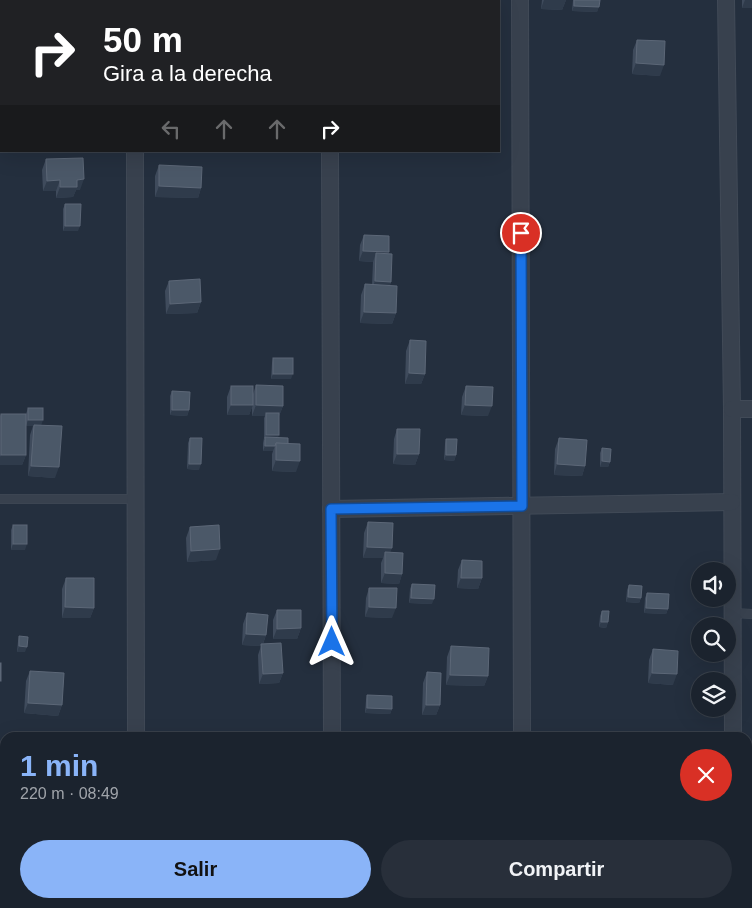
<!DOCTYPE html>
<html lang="es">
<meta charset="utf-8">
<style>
:root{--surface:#1b232e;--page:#282f3a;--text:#f1f3f6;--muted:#a0a4aa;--line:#39404a;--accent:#8ab4f8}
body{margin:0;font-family:Helvetica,sans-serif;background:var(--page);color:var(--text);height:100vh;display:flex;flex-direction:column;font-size:19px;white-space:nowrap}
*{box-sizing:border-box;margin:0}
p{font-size:16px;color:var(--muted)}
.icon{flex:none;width:28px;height:28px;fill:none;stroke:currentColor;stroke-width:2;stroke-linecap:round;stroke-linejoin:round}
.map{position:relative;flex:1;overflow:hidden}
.details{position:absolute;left:0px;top:732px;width:752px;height:176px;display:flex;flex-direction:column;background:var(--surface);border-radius:15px 15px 0 0;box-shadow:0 5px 20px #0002,0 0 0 1px var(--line)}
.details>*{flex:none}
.banner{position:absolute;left:0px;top:0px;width:500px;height:152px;box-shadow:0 5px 20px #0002,0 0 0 1px var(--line);background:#202124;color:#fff;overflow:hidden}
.buttons{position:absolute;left:691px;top:562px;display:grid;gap:10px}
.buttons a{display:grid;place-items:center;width:45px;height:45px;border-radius:50%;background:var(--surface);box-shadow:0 5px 20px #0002,0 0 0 1px var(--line);font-size:25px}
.pin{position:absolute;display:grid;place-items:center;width:42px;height:42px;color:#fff;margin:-21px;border:2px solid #fff;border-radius:50%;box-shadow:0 1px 5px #0007}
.me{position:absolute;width:55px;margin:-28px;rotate:0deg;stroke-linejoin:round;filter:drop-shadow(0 0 4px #0008)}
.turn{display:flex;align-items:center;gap:18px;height:105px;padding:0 20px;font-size:22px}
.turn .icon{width:65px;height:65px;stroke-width:2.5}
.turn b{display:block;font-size:35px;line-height:42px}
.lanes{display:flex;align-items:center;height:48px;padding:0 20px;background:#0003;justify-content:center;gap:25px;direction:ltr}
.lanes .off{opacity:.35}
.round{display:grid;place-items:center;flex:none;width:52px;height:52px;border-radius:26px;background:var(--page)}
.head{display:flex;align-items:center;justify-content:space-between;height:85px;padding:0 20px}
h1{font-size:30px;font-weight:600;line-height:38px;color:var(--accent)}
.button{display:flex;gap:10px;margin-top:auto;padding:10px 20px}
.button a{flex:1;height:58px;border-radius:30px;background:var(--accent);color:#111;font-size:20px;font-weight:600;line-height:58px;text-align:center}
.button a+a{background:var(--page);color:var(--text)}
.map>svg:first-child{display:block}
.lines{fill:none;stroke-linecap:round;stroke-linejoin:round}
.service-casing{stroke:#414a57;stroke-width:10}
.minor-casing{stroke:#414a57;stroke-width:18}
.service{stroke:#38414e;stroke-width:9}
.minor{stroke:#38414e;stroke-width:16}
.wall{fill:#3f4b5c}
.shaded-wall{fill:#2f3b4b}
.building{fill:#4b5868;stroke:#5c6777}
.route-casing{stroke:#114b97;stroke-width:12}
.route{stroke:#1a73e8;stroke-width:9}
</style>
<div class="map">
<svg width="752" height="908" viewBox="0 0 752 908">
<rect width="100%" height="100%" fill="#242f3e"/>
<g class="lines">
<!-- service casing -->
<g class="service-casing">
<g id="service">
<polyline points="0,499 135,499"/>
<polyline points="733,613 752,614"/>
<polyline points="748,840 752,840"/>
</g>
</g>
<!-- minor casing -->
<g class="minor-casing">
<g id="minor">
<polyline points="134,0 134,1"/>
<polyline points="329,0 329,1"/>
<polyline points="520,0 522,738"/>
<polyline points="726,0 732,409 733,738"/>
<polyline points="135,151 136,738"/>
<polyline points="330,151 332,738"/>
<polyline points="732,409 752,409"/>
<polyline points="331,509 732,502"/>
<polyline points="0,852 5,852"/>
<polyline points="136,904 136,908"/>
<polyline points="523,904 523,908"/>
</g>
</g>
<!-- service -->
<use href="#service" class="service"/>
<!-- minor -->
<use href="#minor" class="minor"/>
</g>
<!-- wall -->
<g class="wall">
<polygon points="542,0 566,0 562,10 541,9"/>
<polygon points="573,0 600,0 597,12 572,11"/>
<rect x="742" y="0" width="10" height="8"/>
<polygon points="637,40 660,76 632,74 633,50"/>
<polygon points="46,159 80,190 76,190 73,197 56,198 56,191 43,191 42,170"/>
<polygon points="159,165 201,188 198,198 155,197 155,176"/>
<polygon points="65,204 78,231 63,231 63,209"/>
<polygon points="364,235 388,253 391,282 390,285 396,313 392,324 360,323 361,295 365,284 372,285 373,262 359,261 360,245"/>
<polygon points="169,281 201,302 197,313 166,314 165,291"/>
<polygon points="410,340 425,374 421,384 405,384 406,351"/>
<polygon points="273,358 291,379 271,379 272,363"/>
<polygon points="256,385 283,406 279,416 278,437 288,444 296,472 272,471 272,454 273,451 263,451 263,443 264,438 264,418 265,416 252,416 252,407 249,415 227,415 227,397 231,386 253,394"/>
<polygon points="466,386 488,416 461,415 462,397"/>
<polygon points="172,391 189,410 187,416 170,415 170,396"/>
<polygon points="28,408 41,425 55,478 28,476 30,435 33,426 26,426 26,455 22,465 0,465 0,416 1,414 26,414"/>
<polygon points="397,429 419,454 415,465 393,464 394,439"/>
<polygon points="190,438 199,470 187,469 188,443"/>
<polygon points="559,438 585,466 582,476 554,475 555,449"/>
<polygon points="446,439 456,455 454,461 444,460 445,444"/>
<polygon points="602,448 610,462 608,467 600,467 600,453"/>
<polygon points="368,522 390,553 402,574 399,584 381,583 381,563 383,558 363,558 364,533"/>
<polygon points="13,525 25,550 11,550 11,530"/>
<polygon points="190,527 216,560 187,562 186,538"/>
<polygon points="462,560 482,578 478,589 457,588 458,570"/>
<polygon points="66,578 94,608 90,618 62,618 62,589"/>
<polygon points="412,584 432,604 409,603 410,589"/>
<polygon points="629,585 641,598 639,603 626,602 627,590"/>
<polygon points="369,588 392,618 365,617 366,598"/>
<polygon points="647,593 668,609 666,614 644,613 645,598"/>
<polygon points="277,610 301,628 297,639 273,639 273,620"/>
<polygon points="602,611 608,622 606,628 599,627 600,616"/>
<polygon points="247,613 266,635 263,644 283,673 279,683 259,684 258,655 261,646 242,645 243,624"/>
<polygon points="19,636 25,652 17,652 18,641"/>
<polygon points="451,646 488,676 484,686 446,685 447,657"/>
<polygon points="653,649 673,685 648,683 649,660"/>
<polygon points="30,671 62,705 58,716 24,713 26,681"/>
<polygon points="427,672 440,705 436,715 422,715 423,683"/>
<polygon points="367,695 392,709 390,714 365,713 366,700"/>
<rect x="12" y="904" width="27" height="4"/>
<rect x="551" y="904" width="42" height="4"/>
</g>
<!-- shaded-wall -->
<g class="shaded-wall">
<polygon points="0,0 31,0 30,1 1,1 1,10 0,10"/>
<rect x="267" y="0" width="25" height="1"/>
<polygon points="360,0 401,0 400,1 359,1"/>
<rect x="424" y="0" width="33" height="1"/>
<polygon points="466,0 481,0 498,1 465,1"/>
<polygon points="544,0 566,0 562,10 541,9"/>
<polygon points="745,0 752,0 752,8 742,8"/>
<polygon points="574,6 599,7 597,12 572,11"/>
<polygon points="636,63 664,65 660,76 632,74"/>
<polygon points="84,179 80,190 76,190 73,197 56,198 60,187 77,180"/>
<polygon points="60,180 56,191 43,191 47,181"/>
<polygon points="159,186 201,188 198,198 155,197"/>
<polygon points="65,226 80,226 78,231 63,231"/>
<polygon points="363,251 389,252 385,262 376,253 373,262 359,261"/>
<polygon points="375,281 391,282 387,292 371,292"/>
<polygon points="201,302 197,313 166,314 170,304"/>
<polygon points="364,312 396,313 392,324 360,323"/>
<polygon points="409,373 425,374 421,384 405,384"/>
<polygon points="273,374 293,374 291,379 271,379"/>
<polygon points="231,405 253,405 249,415 227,415"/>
<polygon points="256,405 283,406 279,416 266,413 265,416 252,416"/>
<polygon points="465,405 492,406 488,416 461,415"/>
<polygon points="172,410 189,410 187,416 170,415"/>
<polygon points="28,420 43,420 41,426 26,426"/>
<polygon points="266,435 279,435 277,440 264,440"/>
<polygon points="265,446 275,446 273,451 263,451"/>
<polygon points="397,454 419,454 415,465 393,464"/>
<polygon points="1,455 26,455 22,465 0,465 0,457"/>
<polygon points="446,455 456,455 454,461 444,460"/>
<polygon points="276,460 300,461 296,472 272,471"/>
<polygon points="602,461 610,462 608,467 600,467"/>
<polygon points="189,464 201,464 199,470 187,469"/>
<polygon points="557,464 585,466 582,476 554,475"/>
<polygon points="31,466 59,467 55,478 28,476"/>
<polygon points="13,544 27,544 25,550 11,550"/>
<polygon points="367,547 392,548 388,559 385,552 383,558 363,558"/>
<polygon points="220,549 216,560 187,562 191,551"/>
<polygon points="385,573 402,574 399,584 381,583"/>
<polygon points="461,578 482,578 478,589 457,588"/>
<polygon points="628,597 641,598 639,603 626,602"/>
<polygon points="411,598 434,599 432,604 409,603"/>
<polygon points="65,607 94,608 90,618 62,618"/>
<polygon points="369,607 396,608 392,618 365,617"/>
<polygon points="646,608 668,609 666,614 644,613"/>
<polygon points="601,622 608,622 606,628 599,627"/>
<polygon points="301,628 297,639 273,639 277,629"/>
<polygon points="246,634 266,635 262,646 261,644 261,646 242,645"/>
<polygon points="19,646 27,647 25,652 17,652"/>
<polygon points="283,673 279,683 259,684 263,674"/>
<polygon points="652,673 677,674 673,685 648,683"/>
<polygon points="450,675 488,676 484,686 446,685"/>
<polygon points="28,703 62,705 58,716 24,713"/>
<polygon points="426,705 440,705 436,715 422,715"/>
<polygon points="367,708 392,709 390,714 365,713"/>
<polygon points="0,817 5,817 1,827 0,827"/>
</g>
<!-- building -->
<g class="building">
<rect x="225" y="0" width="13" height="1"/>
<polygon points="574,0 600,0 599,7 574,6"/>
<polygon points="637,40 665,41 664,65 636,63"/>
<polygon points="83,158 84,179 77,180 77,187 60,187 60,180 47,181 46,159"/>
<polygon points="159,165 202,167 201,188 159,186"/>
<polygon points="65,204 81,204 80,226 65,226"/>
<polygon points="364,235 389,236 389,252 363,251"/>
<polygon points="376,253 392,254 391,282 375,281"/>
<polygon points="200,279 201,302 170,304 169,281"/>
<polygon points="365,284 397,286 396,313 364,312"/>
<polygon points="410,340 426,341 425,374 409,373"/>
<rect x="273" y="358" width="20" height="16"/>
<polygon points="256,385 283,386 283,406 256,405"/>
<rect x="231" y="386" width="22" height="19"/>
<polygon points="466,386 493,387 492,406 465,405"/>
<polygon points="172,391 190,392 189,410 172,410"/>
<rect x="28" y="408" width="15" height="12"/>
<rect x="266" y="413" width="13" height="22"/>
<rect x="1" y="414" width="25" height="41"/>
<polygon points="34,425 62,426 59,467 31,466"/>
<polygon points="397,429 420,429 419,454 397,454"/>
<polygon points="265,437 288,438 288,444 276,443 275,446 265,446"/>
<polygon points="190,438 202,438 201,464 189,464"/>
<polygon points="559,438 587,440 585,466 557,464"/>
<polygon points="446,439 457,439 456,455 446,455"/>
<polygon points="276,443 300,444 300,461 276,460"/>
<polygon points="602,448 611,449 610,462 602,461"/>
<polygon points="368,522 393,523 392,548 367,547"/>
<rect x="13" y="525" width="14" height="19"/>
<polygon points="219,525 220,549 191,551 190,527"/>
<polygon points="385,552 403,553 402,574 385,573"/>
<polygon points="462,560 482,561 482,578 461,578"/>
<polygon points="66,578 94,578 94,608 65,607"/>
<polygon points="412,584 435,585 434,599 411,598"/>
<polygon points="629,585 642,586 641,598 628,597"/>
<polygon points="369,588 397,588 396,608 369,607"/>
<polygon points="647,593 669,594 668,609 646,608"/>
<polygon points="277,610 301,610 301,628 277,629"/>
<polygon points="602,611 609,611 608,622 601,622"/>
<polygon points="247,613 268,615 266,635 246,634"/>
<polygon points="19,636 28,637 27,647 19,646"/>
<polygon points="281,643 283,673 263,674 261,644"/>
<polygon points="451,646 489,648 488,676 450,675"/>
<polygon points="653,649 678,651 677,674 652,673"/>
<rect x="0" y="663" width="1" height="18"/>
<polygon points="30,671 64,673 62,705 28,703"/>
<polygon points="427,672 441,673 440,705 426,705"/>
<polygon points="367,695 392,696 392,709 367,708"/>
<polygon points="0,795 5,796 5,817 0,817"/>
<rect x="15" y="904" width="24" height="4"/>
<rect x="556" y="904" width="37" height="4"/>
</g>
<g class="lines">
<!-- route casing -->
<g class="route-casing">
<polyline id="route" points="332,642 331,509 522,506 521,233"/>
</g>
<!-- route -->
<use href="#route" class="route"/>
</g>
</svg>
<div class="buttons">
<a><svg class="icon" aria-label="sound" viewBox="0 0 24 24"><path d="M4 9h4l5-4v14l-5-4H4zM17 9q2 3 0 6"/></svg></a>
<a><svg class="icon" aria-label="search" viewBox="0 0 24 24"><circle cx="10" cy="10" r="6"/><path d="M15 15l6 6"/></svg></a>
<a><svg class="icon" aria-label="layers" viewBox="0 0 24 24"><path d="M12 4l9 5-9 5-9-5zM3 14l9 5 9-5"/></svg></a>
</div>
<div class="pin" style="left:521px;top:233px;background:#d93025"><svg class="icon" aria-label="arrive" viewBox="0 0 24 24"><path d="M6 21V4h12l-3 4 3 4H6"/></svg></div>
<svg class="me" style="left:332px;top:642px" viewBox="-20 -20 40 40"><path d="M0-17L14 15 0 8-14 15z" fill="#1a73e8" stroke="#fff" stroke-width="4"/></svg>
<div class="banner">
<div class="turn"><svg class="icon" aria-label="right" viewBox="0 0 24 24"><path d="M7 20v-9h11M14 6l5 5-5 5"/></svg><div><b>50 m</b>Gira a la derecha</div></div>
<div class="lanes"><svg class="icon off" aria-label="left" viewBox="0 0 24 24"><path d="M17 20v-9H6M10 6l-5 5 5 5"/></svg><svg class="icon off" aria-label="ahead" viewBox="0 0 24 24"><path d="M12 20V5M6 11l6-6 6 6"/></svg><svg class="icon off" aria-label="ahead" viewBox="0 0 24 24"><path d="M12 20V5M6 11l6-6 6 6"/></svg><svg class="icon" aria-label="right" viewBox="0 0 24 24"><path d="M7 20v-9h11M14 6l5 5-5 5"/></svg></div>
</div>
<section class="details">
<div class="head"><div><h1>1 min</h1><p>220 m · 08:49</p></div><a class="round" style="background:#d93025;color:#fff"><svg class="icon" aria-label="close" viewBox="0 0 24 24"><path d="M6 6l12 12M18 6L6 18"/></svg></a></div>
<div class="button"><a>Salir</a><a>Compartir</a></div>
</section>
</div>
